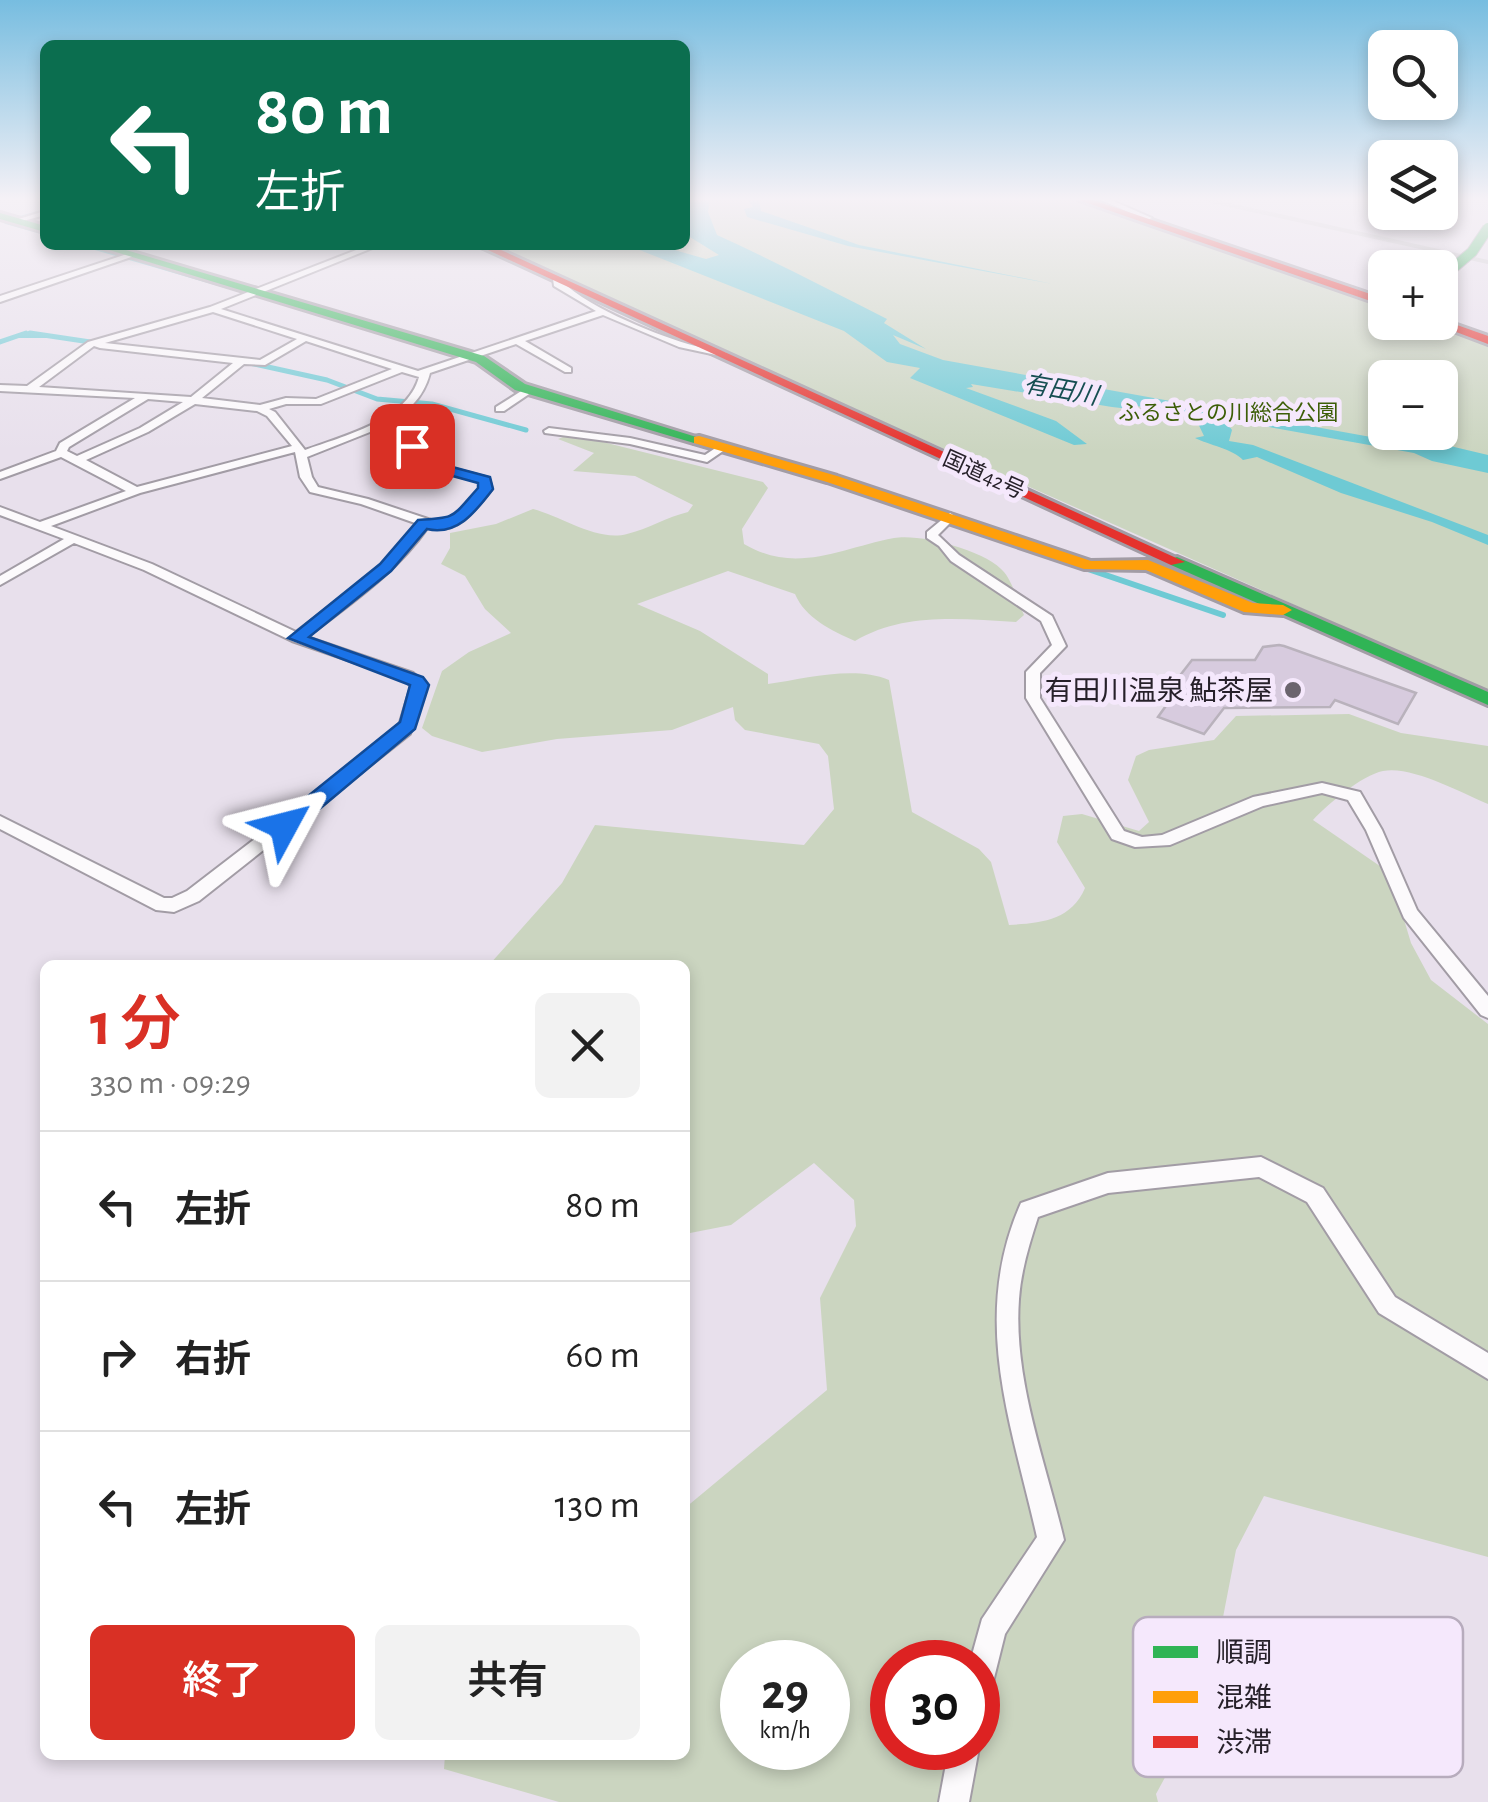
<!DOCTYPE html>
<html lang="ja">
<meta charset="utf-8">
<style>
:root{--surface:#fff;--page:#f2f2f2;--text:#222;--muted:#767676;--line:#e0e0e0;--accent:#d93025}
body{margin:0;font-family:"Alegreya Sans","Noto Sans JP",sans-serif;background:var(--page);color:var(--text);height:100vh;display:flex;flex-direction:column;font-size:38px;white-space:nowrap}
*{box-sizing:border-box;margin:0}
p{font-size:32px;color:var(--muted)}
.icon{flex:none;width:55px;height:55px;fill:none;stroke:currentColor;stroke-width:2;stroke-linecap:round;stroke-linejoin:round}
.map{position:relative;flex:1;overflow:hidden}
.sheet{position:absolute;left:40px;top:960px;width:650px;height:800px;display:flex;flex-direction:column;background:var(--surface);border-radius:15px;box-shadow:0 5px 15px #0003}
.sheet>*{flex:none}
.guide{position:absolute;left:40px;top:40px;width:650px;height:210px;border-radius:15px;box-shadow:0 5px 15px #0003;background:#0b6e4f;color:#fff;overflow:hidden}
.tools{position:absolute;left:1368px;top:30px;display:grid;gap:20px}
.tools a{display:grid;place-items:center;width:90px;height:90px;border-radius:15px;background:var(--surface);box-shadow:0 5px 15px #0003;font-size:50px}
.speed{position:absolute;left:720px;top:1640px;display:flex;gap:20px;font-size:50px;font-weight:700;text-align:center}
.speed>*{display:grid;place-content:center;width:130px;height:130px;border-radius:50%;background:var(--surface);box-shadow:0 5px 15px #0003;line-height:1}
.speed small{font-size:25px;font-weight:400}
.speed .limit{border:15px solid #d22;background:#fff;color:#111}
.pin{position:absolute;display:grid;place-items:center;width:85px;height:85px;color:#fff;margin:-42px;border-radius:20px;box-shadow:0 5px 15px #0006}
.me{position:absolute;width:110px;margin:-55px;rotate:52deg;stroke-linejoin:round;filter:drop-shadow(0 0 8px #0008)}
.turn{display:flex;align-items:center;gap:35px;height:210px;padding:0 50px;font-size:45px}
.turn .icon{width:130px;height:130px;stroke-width:2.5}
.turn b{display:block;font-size:70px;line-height:85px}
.round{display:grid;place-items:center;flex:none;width:105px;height:105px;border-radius:15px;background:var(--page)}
.head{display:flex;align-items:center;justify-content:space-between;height:170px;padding:0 50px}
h1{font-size:60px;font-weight:600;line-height:75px;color:var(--accent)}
.action{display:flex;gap:20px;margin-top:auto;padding:20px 50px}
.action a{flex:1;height:115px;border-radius:15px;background:var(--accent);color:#fff;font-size:40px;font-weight:600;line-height:115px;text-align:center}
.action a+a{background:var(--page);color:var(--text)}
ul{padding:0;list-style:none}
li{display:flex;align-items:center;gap:30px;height:150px;padding:0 50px;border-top:2px solid var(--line)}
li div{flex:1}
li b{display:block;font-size:38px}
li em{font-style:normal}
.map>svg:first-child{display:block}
.green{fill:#cbd5c0;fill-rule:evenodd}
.water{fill:#6ecad4}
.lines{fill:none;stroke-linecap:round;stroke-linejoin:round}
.stream-far2{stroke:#6ecad4;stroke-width:4}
.stream-far1{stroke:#6ecad4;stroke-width:5}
.stream{stroke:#6ecad4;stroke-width:6}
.building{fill:#d7cbde;stroke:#b9b2bc;stroke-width:2.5}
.street-casing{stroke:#a29ca5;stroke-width:4}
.fast-casing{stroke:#a29ca5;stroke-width:6}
.slow-casing{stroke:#a29ca5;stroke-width:6}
.jam-casing{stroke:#a29ca5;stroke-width:6}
.street{fill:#fcfafc;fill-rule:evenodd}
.fast{fill:#30b455;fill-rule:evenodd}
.slow{fill:#ff9f0a;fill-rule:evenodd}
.jam{fill:#e5322d;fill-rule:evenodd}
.rail{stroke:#cccacd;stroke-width:4}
.fast-bridge-casing{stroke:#a29ca5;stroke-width:12;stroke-linecap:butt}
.fast-bridge{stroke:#30b455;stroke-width:10}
.route{fill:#1a73e8;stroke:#114b97;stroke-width:2.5}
.poi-dot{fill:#6b646e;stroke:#f5e8fc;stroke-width:4}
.labels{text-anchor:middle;stroke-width:10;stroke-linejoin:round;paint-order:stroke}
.far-park-label{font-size:22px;fill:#3d5e07;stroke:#f5e8fc}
.far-street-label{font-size:22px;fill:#27212a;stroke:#f5e8fc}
.far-water-label{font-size:25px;font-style:italic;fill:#164e52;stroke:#f5e8fc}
.poi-label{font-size:28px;fill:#27212a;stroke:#f5e8fc;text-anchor:end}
.key{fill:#f5e8fc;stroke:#b7acbd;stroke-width:2.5}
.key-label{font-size:28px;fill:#27212a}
</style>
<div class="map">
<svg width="1488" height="1802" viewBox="0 0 1488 1802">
<rect width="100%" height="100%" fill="#e8e0ec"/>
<!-- green -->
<g class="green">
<path d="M 685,200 L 1078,200 L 1385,307 L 1385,322 L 1430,323 L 1488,343 L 1488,691 L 486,245 L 685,245 ZM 1385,378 L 1440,378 L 1440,432 L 1385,432 Z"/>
<path d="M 571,434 L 763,482 L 768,488 L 742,529 L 744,544 C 796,575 841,548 894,538 C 920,533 988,551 1004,572 C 1013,583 1018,602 1024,615 L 1016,622 C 961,619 904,612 855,641 C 832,631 805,618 795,594 L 728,571 L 637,604 L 700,631 L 768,674 L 768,684 C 805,679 853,665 889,680 L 912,812 L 979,849 L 991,862 L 1009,925 C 1040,923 1071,921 1085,888 L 1057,842 L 1063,816 L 1082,814 L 1139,831 L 1149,822 L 1128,780 L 1136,756 L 1149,750 L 1214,740 L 1236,716 L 1349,714 L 1401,733 L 1488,746 L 1488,804 C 1462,793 1411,765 1383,771 C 1362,775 1327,805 1313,820 L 1390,873 L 1411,943 L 1431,980 L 1488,1024 L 1488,1557 L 1264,1496 L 1236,1550 L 1207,1700 L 1156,1794 L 1158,1802 L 559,1802 L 444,1769 L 445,1755 L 685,1755 L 685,1508 L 827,1390 L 820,1298 L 856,1226 L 854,1200 L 814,1163 L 731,1225 L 685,1234 L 685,965 L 489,965 L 562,883 L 595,825 L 804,845 L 834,809 L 828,756 L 819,744 L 745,730 L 735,720 L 733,707 L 672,730 L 557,739 L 482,752 L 432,736 L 422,728 L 442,671 L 469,652 L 511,633 L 485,609 L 465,576 L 441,564 L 450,548 L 450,533 L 496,524 L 533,509 C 561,516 597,542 627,534 C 648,529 667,517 688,512 L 693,505 L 635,476 L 573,471 L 594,453 L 558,439 ZM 742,1662 L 828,1662 L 828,1748 L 742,1748 ZM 892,1662 L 978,1662 L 978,1748 L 892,1748 Z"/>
</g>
<!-- water -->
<g class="water">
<path d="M 689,200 L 710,200 L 708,212 L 717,235 C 774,261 830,290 887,319 L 884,323 L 926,349 L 893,335 L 900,344 L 943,360 L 1393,441 L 1429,441 L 1488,455 L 1488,473 L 1432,461 L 1414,453 L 1224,419 L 1232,430 L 1229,441 L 1253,445 L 1488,535 L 1488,545 L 1432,522 L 1341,493 L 1257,457 L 1243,460 C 1233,449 1209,445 1195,438 L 1204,436 L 1194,415 L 1124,404 L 1130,409 L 1112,407 L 971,384 L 973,387 L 966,388 L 1056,421 L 1087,444 L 1074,445 L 910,378 L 920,368 L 887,362 L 844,331 L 627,245 L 657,245 L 706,259 L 719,255 L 685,234 L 685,208 Z"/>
<polygon points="748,200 759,200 761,211 859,245 1053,284 848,246 747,217 744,209 753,207"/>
</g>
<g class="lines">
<!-- stream-far2 -->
<g class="stream-far2">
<polyline points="45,211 6,222 45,233"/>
<polyline points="85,245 229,287"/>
<polyline points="18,336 48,336"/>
</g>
<!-- stream-far1 -->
<g class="stream-far1">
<polyline points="30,333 97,343"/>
<polyline points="0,342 26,333"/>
<polyline points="250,363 327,380 377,399 432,404 526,430"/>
<polyline points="494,373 519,390"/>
</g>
<!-- stream -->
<polyline class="stream" points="1085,568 1223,615"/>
</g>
<!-- building -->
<polygon class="building" points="1279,645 1284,646 1416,693 1398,724 1335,700 1330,707 1224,708 1204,734 1158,717 1178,689 1171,687 1192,660 1255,660 1263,647"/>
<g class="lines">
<!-- street casing -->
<g class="street-casing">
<g id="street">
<polygon points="1101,200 1111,200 1152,218 1142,222 1142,218"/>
<polygon points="45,211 45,215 16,223 12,221"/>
<path d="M 369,245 L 380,245 L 221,309 L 418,371 L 596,311 L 554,286 L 553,279 L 557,276 C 580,304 651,333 688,344 C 700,348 715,348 726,353 L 721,356 L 679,347 L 603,315 L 525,341 L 571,368 L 571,372 L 565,372 L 516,344 L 430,373 C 423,400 406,413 383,426 L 412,441 L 440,465 L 489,478 L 492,489 C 476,509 457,537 428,527 C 396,573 351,603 307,637 L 413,673 L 426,685 L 410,734 L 199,901 L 174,912 L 156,910 L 0,829 L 0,816 L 164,898 L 172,898 L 187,891 L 398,729 L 411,686 L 403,679 L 292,641 L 144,570 L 74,543 L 0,585 L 0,576 L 64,539 L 0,515 L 0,507 L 40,522 L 126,491 L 61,457 L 0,479 L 0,472 L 56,451 L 60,443 L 135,398 L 0,391 L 0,385 L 27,386 L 88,342 L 210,307 ZM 213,312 L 297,339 L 260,360 L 105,343 ZM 306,341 L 392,369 L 316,399 L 286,398 L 260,405 L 202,398 L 244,364 L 265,365 ZM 94,346 L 100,348 L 233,363 L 191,397 L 39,387 ZM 402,372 L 419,377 C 407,421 343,436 305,450 L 275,412 L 269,409 L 286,404 L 321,404 ZM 148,399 L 183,402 L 140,428 L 77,456 L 67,451 L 69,447 ZM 195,404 L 257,411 L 267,416 L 292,446 L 137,487 L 86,460 L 148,432 ZM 375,430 L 404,445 L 432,469 L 480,482 L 480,489 L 457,515 L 440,523 L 368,499 L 318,487 L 312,477 L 307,457 ZM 295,452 L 300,477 L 310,492 L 361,504 L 418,524 L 378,569 L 296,632 L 152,564 L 51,526 L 140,493 Z"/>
<polygon points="463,245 488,245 490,247 486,249"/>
<polygon points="130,253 137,255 0,302 0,296"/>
<polygon points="526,388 535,390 504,411 496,411 496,407"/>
<polygon points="549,428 630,438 705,455 720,445 729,447 707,462 630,444 545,433 544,431"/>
<polygon points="950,513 956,517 938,535 959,555 1052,616 1066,646 1040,673 1040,698 1124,831 1142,837 1162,835 1253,797 1322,783 1360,792 1382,830 1417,910 1488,996 1488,1018 1481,1015 1404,918 1366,830 1348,800 1322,793 1263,806 1170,845 1135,847 1112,839 1026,698 1026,672 1052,645 1041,621 951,561 939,546 927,538 927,532"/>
<path d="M 1261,1157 L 1323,1188 L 1395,1297 L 1488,1353 L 1488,1379 L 1379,1313 L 1307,1202 L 1259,1177 L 1108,1193 L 1038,1217 C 1029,1245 1021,1271 1019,1299 C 1013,1380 1046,1463 1064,1540 L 1005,1634 L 988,1702 L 978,1706 L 978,1662 L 970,1662 L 982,1619 L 1037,1537 C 1011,1422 970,1318 1021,1203 L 1108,1173 Z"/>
<polygon points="978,1745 979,1748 969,1802 939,1802 949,1748 978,1748"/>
</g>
</g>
<!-- fast casing -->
<g class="fast-casing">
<g id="fast">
<polygon points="0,213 45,226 45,232 0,219"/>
<polygon points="93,245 109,245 484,356 525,384 706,440 694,443 515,390 476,362"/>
<polygon points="1177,557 1488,692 1488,705 1171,565 1171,559"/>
</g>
</g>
<!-- slow casing -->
<g class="slow-casing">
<polygon id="slow" points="699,436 837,476 1091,561 1148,560 1253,603 1283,605 1292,610 1283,615 1244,612 1146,570 1084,569 827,482 694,443 694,437"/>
</g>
<!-- jam casing -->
<g class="jam-casing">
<g id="jam">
<polygon points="1079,200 1093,200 1385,299 1385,306"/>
<polygon points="477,245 490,245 1185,562 1171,565"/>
<polygon points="1440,319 1488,336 1488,344 1435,324"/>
</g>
</g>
<!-- street -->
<use href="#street" class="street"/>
<!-- fast -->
<use href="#fast" class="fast"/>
<!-- slow -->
<use href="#slow" class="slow"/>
<!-- jam -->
<use href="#jam" class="jam"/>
<!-- rail -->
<polyline class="rail" points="1207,200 1488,262"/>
<!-- fast-bridge casing -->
<g class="fast-bridge-casing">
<polyline id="fast-bridge" points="1440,279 1472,252 1488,228"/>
</g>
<!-- fast-bridge -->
<use href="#fast-bridge" class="fast-bridge"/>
</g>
<!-- sky -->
<linearGradient id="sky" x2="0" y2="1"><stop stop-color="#77bde0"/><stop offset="0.44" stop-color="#f5f1f6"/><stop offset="1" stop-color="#f5f1f6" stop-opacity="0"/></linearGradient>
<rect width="1488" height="452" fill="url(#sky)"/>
<!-- route -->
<path class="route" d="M 407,443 L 417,443 L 441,464 L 490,477 L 493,489 C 476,511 458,536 427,529 L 391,571 L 309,637 L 423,677 L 429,685 L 415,729 L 292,832 L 277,832 L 274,826 L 277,821 L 400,722 L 410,685 L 288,638 L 380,564 L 418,520 C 457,518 451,518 478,488 L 478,483 L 431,470 L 407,449 Z"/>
<!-- markers -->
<circle class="poi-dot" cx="1293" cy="690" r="10"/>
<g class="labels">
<!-- far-park labels -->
<g class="far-park-label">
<text x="1228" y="420">ふるさとの川総合公園</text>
</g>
<!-- far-street labels -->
<g class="far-street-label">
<text transform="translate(984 474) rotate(24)" y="8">国道42号</text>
</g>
<!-- far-water labels -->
<g class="far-water-label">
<text transform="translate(1061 389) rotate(10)" y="9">有田川</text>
</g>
<!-- poi labels -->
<g class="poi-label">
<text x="1273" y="700">有田川温泉 鮎茶屋</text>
</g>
</g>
<!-- legend -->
<rect x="1133" y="1617" width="330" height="160" rx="15" class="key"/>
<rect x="1153" y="1646" width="45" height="12" fill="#30b455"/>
<rect x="1153" y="1691" width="45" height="12" fill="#ff9f0a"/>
<rect x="1153" y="1736" width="45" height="12" fill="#e5322d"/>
<g class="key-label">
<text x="1216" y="1662">順調</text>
<text x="1216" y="1707">混雑</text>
<text x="1216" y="1752">渋滞</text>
</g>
</svg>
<div class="tools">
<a><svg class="icon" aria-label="search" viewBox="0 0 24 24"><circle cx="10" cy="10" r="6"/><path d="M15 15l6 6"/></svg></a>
<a><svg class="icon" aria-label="layers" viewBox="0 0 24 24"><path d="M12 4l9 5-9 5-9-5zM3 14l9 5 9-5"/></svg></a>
<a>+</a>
<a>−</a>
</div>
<div class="speed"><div>29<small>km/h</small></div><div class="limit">30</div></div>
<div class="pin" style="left:412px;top:446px;background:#d93025"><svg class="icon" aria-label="arrive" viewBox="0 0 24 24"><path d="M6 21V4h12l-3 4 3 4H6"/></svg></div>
<svg class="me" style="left:284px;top:826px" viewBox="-20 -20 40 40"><path d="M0-17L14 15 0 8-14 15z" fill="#1a73e8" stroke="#fff" stroke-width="4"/></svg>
<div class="guide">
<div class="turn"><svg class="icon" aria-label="left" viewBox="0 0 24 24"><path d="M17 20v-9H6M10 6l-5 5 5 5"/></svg><div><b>80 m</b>左折</div></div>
</div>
<section class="sheet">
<div class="head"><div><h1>1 分</h1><p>330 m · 09:29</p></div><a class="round"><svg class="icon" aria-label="close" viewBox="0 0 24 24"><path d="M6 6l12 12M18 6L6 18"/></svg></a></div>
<ul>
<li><svg class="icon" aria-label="left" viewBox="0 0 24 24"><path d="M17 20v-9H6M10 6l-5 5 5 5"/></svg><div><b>左折</b></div><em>80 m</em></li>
<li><svg class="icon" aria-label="right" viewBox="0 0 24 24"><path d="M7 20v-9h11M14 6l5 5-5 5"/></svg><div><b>右折</b></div><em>60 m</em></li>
<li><svg class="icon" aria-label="left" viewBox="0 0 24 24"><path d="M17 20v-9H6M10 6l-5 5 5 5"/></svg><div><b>左折</b></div><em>130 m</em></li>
</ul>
<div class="action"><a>終了</a><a>共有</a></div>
</section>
</div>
